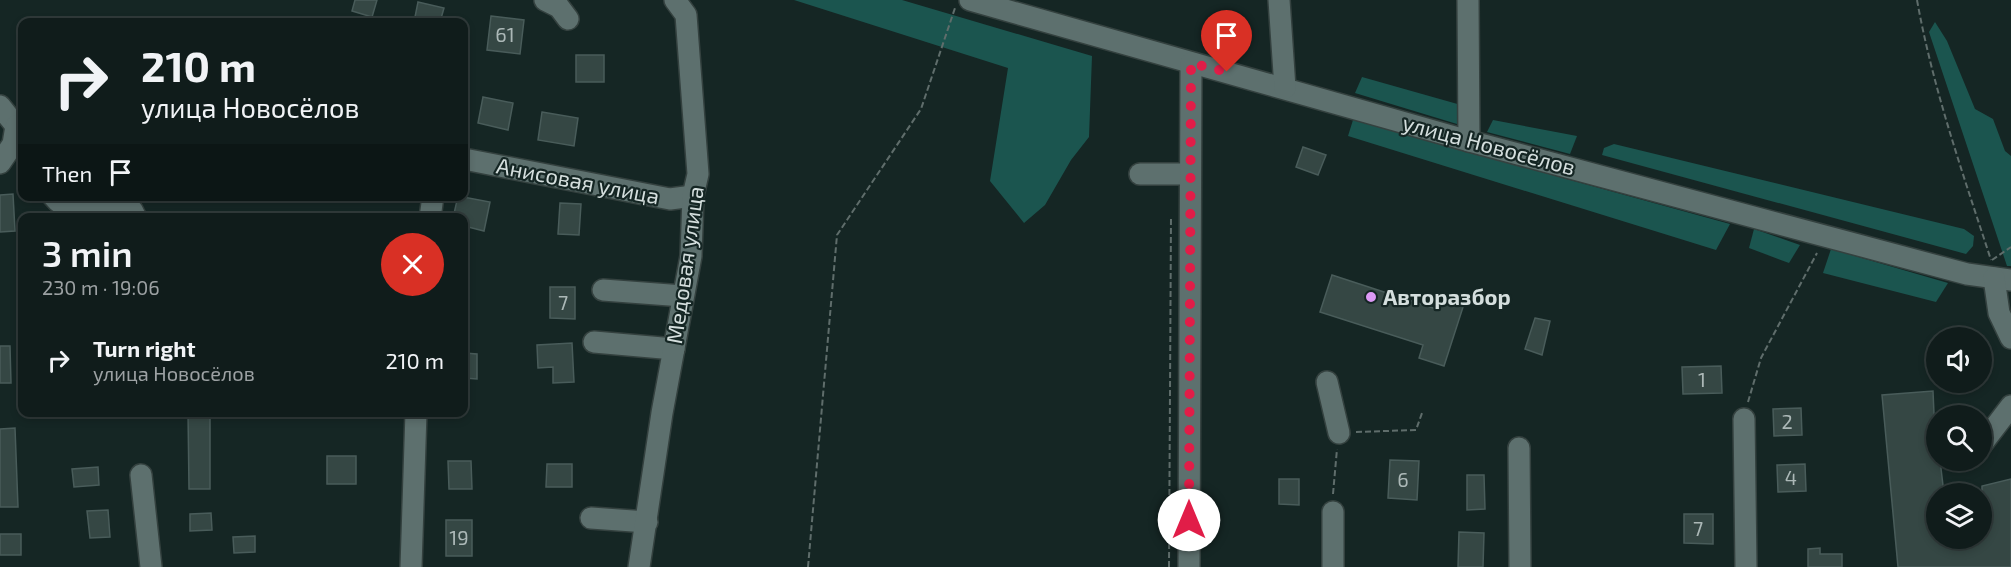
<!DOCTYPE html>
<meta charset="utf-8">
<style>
:root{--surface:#101c1b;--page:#1e2928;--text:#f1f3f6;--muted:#9ca1a3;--line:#303a3a}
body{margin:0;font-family:"Exo 2",sans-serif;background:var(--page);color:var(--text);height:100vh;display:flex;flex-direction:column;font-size:22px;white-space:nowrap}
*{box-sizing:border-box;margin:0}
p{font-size:20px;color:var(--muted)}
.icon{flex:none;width:33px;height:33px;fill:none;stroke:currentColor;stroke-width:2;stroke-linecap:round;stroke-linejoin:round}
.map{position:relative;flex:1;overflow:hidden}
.sheet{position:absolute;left:18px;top:213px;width:450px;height:204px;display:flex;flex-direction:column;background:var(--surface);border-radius:12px;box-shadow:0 3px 9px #0003,0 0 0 2px var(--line)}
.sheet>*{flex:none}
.top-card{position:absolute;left:18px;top:18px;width:450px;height:183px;border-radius:12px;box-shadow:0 3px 9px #0003,0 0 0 2px var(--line);background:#101c1b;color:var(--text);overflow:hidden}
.fabs{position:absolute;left:1926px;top:327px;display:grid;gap:12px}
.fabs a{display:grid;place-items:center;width:66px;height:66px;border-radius:50%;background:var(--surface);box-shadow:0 3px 9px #0003,0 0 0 2px var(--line);font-size:30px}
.pin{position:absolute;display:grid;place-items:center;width:51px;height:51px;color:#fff;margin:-62px -26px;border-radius:50% 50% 50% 0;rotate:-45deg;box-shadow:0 0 6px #0007}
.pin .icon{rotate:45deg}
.me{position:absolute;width:66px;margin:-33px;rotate:0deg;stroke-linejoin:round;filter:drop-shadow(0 0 4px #0008)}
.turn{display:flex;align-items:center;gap:21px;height:126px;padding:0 24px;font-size:27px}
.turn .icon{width:78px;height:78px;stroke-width:2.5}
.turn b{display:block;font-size:42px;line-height:51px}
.then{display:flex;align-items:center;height:57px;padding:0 24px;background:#0003;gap:12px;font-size:22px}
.round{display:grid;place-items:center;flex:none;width:63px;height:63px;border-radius:32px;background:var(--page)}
.head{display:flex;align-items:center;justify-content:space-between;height:102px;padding:0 24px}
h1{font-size:36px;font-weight:600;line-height:45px}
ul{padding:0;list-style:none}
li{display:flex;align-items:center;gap:18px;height:90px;padding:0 24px}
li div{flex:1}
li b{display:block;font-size:22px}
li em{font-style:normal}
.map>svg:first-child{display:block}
.forest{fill:#1b554f}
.building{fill:#354744;stroke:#495c5a;stroke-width:1.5}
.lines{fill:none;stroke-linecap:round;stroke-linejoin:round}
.minor-casing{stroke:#34413f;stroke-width:24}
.path{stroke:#5f6d6b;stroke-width:2;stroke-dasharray:6 3;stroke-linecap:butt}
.minor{stroke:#5d706e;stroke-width:21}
.route{stroke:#e11d48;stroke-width:10;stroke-dasharray:0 18}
.poi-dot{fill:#dc99f5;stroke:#152624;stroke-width:2}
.labels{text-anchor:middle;stroke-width:4.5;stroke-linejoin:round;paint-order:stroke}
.number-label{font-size:20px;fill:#acb8b7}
.street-label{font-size:22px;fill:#d4dedd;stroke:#152624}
.poi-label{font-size:22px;font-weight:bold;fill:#d4dedd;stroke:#152624;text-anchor:start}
</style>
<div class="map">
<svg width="2011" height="567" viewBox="0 0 2011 567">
<rect width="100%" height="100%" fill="#152624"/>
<!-- forest -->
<g class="forest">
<polygon points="794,0 902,0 1092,56 1089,137 1071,160 1045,205 1024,223 990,181 1008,68"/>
<polygon points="1935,22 1947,41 1975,109 1993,119 2005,151 2011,156 2011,266 2007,266 1929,32"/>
<polygon points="1362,77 1461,105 1457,124 1355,93"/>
<polygon points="1353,120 1730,224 1716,250 1348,136"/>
<polygon points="1493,120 1577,136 1570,154 1487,132"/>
<polygon points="1614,144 1964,229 1974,236 1973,246 1966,254 1602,155 1604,148"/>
<polygon points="1754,229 1800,245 1789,263 1749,248"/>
<polygon points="1831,249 1948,283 1936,302 1823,273"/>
</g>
<!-- building -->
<g class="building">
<polygon points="355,0 377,0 372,17 352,11"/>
<polygon points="418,2 444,8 440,22 414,22"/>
<polygon points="491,16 524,20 520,54 487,50"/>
<rect x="576" y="55" width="28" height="27"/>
<polygon points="483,97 513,103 508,130 478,123"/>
<polygon points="542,112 578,118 574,146 538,140"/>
<polygon points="1303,147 1326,155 1318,175 1296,167"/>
<polygon points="13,194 15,231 0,232 0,195"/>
<polygon points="458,196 490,202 484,231 464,226 464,218 453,218"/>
<polygon points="560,203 581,204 579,235 558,234"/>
<polygon points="1332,275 1436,309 1440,296 1464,304 1444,366 1419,358 1423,345 1320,312"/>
<polygon points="550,287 575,287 575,319 550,318"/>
<polygon points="1535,318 1550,321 1542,355 1525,349"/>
<polygon points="572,343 574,382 553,383 553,367 538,368 537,345"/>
<polygon points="0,346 10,346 11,383 0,383"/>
<polygon points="464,353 477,354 477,379 464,378"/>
<polygon points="1721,366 1722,393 1683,394 1682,367"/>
<polygon points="1933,391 1936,460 1940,460 1944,494 1936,494 1936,538 1982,538 1982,486 2011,479 2011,567 1898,567 1882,395"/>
<polygon points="1801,408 1802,435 1774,436 1773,409"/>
<polygon points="188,412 210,412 210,489 189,489"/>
<polygon points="15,428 18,507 0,507 0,429"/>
<rect x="327" y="456" width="29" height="28"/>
<polygon points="1390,460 1419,461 1417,500 1388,498"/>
<polygon points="448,461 471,461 472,489 449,489"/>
<polygon points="547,464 572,464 572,487 546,487"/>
<polygon points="1805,464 1806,491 1778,492 1777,465"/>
<polygon points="98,467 99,485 74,487 72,469"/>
<polygon points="1467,475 1484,475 1485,509 1467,510"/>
<polygon points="1279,479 1299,479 1299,505 1279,504"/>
<polygon points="108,510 110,537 90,538 87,511"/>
<polygon points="211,513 212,530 190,531 190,514"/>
<polygon points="1684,514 1713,514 1713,544 1684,543"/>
<rect x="446" y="520" width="26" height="36"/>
<polygon points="1459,532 1484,533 1483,567 1458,567"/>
<rect x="0" y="534" width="21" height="21"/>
<polygon points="255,536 255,552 234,553 233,537"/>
<polygon points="1820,548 1820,554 1842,554 1842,567 1808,567 1808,549"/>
</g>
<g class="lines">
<!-- minor casing -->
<g class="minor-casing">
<g id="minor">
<polyline points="545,0 559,7 568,19"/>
<polyline points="970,0 1469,141 1967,274 2011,280"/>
<polyline points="1279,0 1285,88"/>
<polyline points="1468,0 1469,141"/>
<polyline points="0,106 16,126 22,137"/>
<polyline points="464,159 670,199 693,196"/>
<polyline points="0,163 13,144 16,126"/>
<polyline points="1140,174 1189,174"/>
<path d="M 53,196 C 75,224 104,201 132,210 L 136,218"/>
<polyline points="430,218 433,196"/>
<polyline points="1994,278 1999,313 2011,338"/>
<polyline points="603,290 683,296"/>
<polyline points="594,342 674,349"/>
<polyline points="1327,382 1339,433"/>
<polyline points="1744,419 1746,567"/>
<polyline points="1982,444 2011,406"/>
<polyline points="1519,448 1520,567"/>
<polyline points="141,475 151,567"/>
<polyline points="1333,512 1333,567"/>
<polyline points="591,518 647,522"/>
<polyline points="411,567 416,412"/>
<polyline points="639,567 662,413 691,256 693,196 698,174 686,15 675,0"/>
<polyline points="1189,567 1191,63"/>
</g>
</g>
<!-- path -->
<g class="path">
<path d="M 1917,0 C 1933,89 1963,174 1991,260"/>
<polyline points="1992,260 2011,247"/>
<polyline points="1748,402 1761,358 1817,253"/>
<polyline points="1356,432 1416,430 1422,413"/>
<polyline points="1333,494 1337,449"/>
<polyline points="808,567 837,235 921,109 955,8"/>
<polyline points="1169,567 1171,217"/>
</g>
<!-- minor -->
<use href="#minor" class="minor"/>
</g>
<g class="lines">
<!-- route -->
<polyline class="route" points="1189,520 1191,63 1227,72"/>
</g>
<!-- markers -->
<circle class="poi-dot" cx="1371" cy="297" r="6"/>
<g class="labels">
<!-- number labels -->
<g class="number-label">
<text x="505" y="42">61</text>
<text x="563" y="310">7</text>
<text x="1702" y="387">1</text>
<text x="1787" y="429">2</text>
<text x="1791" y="485">4</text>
<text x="1403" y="487">6</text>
<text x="1698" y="536">7</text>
<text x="459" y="545">19</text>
</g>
<!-- street labels -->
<g class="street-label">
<text transform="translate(1489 145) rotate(15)" y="8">улица Новосёлов</text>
<text transform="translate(578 181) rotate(11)" y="8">Анисовая улица</text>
<text transform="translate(685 265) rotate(-82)" y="8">Медовая улица</text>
</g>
<!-- poi labels -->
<g class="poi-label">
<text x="1383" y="305">Авторазбор</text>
</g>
</g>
</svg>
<div class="fabs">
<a><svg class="icon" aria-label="sound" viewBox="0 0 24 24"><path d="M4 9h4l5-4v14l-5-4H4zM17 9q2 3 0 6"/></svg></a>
<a><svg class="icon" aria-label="search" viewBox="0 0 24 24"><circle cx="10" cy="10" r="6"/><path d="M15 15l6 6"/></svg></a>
<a><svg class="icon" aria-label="layers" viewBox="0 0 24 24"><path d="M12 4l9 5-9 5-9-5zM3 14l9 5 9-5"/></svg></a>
</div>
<div class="pin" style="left:1227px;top:72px;background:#d93025"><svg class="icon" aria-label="arrive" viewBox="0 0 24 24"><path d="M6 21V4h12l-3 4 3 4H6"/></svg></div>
<svg class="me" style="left:1189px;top:520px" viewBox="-20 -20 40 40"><circle r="19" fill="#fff"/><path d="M0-13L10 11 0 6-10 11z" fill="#e11d48"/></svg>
<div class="top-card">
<div class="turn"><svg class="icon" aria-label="right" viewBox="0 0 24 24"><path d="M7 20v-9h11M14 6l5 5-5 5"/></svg><div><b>210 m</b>улица Новосёлов</div></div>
<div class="then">Then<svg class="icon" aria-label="arrive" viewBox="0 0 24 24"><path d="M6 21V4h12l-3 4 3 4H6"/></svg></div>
</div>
<section class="sheet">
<div class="head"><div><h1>3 min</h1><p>230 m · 19:06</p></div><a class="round" style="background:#d93025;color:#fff"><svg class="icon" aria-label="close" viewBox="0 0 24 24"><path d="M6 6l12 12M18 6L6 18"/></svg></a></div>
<ul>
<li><svg class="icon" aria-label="right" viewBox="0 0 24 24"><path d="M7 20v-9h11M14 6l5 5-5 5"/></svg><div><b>Turn right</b><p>улица Новосёлов</p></div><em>210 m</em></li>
</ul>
</section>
</div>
